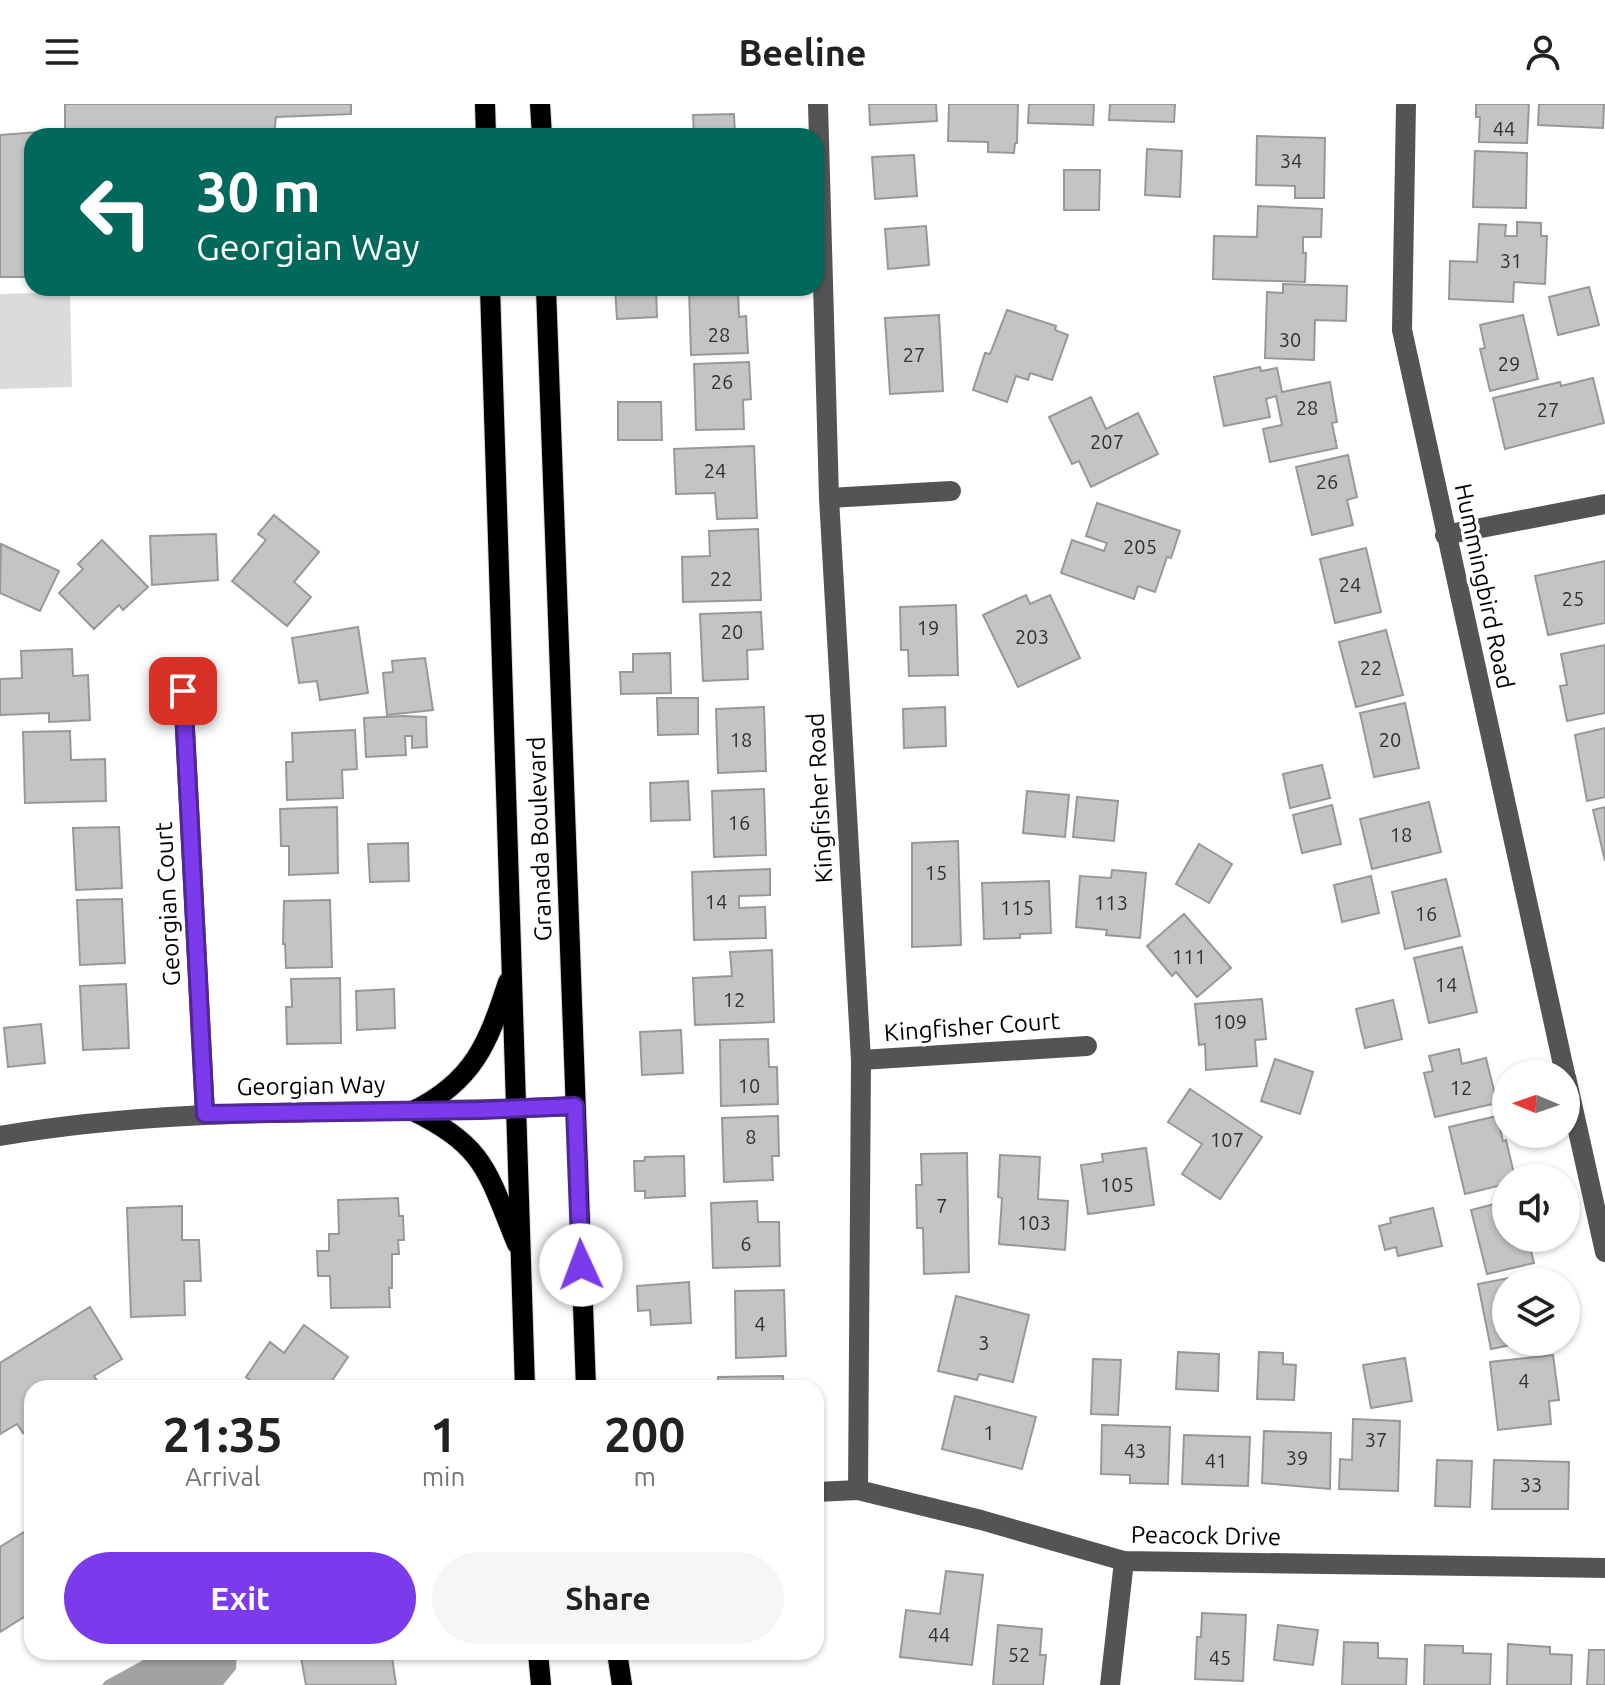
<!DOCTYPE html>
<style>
:root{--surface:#fff;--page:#f6f6f6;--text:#222;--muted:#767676;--accent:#7c3aed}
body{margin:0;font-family:Ubuntu,sans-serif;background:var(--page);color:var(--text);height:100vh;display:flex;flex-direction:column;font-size:30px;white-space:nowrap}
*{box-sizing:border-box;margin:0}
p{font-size:26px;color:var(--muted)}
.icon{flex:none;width:44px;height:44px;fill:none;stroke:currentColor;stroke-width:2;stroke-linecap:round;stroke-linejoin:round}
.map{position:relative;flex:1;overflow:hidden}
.side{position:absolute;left:24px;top:1276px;width:800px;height:280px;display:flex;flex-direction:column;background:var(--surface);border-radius:24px;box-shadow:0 2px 6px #0004}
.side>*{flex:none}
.top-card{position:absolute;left:24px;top:24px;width:800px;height:168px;border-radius:24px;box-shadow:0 2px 6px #0004;background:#00695c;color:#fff;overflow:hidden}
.needle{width:52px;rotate:272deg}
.buttons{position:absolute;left:1492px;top:956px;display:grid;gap:16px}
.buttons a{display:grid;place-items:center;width:88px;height:88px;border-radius:50%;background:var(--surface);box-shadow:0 2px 6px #0004;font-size:40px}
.pin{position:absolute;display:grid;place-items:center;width:68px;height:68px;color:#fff;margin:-34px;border-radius:16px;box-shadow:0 4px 12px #0006}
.me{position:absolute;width:88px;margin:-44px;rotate:358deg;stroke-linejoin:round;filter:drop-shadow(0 0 6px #0008)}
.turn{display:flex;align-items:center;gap:28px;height:168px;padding:0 40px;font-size:36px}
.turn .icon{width:104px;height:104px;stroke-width:2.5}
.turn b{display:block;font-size:56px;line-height:68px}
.eta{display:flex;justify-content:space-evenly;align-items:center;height:136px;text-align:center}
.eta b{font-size:48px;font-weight:700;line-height:56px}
.button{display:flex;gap:16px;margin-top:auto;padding:16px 40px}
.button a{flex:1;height:92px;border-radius:48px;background:var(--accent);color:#fff;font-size:32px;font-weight:700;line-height:92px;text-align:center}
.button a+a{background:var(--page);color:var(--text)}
header{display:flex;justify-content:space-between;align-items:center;height:104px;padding:0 40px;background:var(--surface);font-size:36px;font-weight:700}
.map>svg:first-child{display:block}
.green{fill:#dbdbdb}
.water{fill:#a2a2a2}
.building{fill:#c4c4c4;stroke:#989898;stroke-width:2}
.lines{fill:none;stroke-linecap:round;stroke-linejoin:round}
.major-casing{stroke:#dbdbdb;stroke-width:22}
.minor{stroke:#545454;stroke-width:20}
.major{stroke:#000;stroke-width:20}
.route-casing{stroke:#51269a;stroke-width:20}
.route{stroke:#7c3aed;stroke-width:14}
.labels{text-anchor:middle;stroke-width:7;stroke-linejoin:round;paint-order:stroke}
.number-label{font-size:20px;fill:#313131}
.street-label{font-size:24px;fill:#000;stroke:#fff}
</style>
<header><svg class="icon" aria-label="menu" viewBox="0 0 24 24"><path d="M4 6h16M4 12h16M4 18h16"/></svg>Beeline<svg class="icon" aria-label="person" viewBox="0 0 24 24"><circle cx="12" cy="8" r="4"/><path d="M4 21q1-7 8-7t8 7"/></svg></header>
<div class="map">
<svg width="1605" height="1581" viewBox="0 0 1605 1581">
<rect width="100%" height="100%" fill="#fff"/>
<!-- green -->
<polygon class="green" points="70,188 72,283 0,285 0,190"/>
<!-- water -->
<polygon class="water" points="158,1548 237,1548 236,1565 223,1581 102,1581 105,1577"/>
<!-- building -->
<g class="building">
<polygon points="65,0 351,0 351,10 276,13 274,32 32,32 32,173 0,173 0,31 65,26"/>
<polygon points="869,0 936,0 937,17 870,21"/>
<polygon points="949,0 1018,0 1017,39 1015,39 1014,49 988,48 988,38 948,37"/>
<polygon points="1029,0 1094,0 1093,21 1028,19"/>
<polygon points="1110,0 1175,0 1174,18 1109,16"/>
<polygon points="1476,0 1529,0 1527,39 1479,38 1480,13 1476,13"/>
<polygon points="1539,0 1604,0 1603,24 1538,21"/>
<polygon points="734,10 735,32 694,32 693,11"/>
<polygon points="1257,32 1325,34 1324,94 1295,94 1295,82 1256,81"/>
<polygon points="1147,45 1182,47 1180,93 1145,91"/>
<polygon points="1475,47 1527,49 1526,104 1473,103"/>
<polygon points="914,51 917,92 875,95 872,53"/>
<polygon points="1064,66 1100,66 1099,106 1064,106"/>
<polygon points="1258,102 1322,105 1321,133 1303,133 1303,149 1306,149 1305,178 1213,175 1214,132 1257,133"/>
<polygon points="1517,118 1541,119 1541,132 1547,132 1545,180 1514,178 1513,198 1449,195 1450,157 1477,158 1479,120 1506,121 1505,132 1517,132"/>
<polygon points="926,122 929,161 888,165 885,125"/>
<polygon points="1283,180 1347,182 1346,217 1315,216 1314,256 1265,254 1267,188 1283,189"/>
<polygon points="1589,183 1599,221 1558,231 1549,193"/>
<polygon points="615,184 656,184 657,213 617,215"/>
<polygon points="738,184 739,213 746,212 748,249 691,251 689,185"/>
<polygon points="1007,206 1056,222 1055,226 1068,231 1052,276 1030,269 1028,276 1016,272 1007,298 973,286 985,249 990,250"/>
<polygon points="939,211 943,287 890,290 885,214"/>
<polygon points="1523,211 1538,275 1490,287 1480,245 1485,244 1480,221"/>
<polygon points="749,258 751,295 743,296 744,325 696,326 694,260"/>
<polygon points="1260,263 1261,267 1277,264 1282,288 1330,278 1337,318 1332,319 1337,344 1270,358 1263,325 1282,321 1276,292 1266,295 1270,313 1224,322 1214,273"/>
<polygon points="1593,274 1604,319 1505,345 1493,294 1560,278 1561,282"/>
<polygon points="1091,293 1106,325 1138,309 1158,350 1091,383 1079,357 1072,360 1049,313"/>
<polygon points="618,298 661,298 662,336 618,336"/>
<polygon points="754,342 757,414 717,415 715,389 676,390 674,345"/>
<polygon points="1348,351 1357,393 1347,396 1353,421 1312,431 1296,363"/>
<polygon points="1097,399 1180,427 1171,454 1167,453 1155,488 1138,482 1134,495 1061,469 1072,436 1104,447 1107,439 1086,432"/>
<polygon points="274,411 319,448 294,478 311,493 287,522 232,477 266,436 258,430"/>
<polygon points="758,425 761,496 683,498 682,453 710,452 709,427"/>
<polygon points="216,430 218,476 152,481 150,432"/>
<polygon points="102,436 148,483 123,506 119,501 94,525 59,489 83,465 78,460"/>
<polygon points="1,440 59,467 40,507 0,489"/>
<polygon points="1366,444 1381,508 1335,519 1320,455"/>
<polygon points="1605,457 1605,519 1548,531 1535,472"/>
<polygon points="1026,491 1030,500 1050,491 1080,554 1018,583 983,511"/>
<polygon points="956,501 958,571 909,572 908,546 901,546 900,503"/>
<polygon points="761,508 763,545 747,546 748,575 703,577 700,510"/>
<polygon points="358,523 368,589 320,596 317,577 299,579 292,534"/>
<polygon points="1386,526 1403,591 1356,603 1339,538"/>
<polygon points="1605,541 1605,609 1567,617 1560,582 1567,581 1561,550"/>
<polygon points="72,545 73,572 88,571 90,616 49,618 49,609 0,611 0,575 22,574 21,547"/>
<polygon points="670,549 671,589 621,590 620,568 633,568 633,550"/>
<polygon points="425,554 433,606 387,611 383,569 393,568 392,557"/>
<polygon points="657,594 698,594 698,630 658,631"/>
<polygon points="1405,599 1419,664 1374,673 1360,609"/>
<polygon points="764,603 766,667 718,669 716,605"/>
<polygon points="945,603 946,642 904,644 903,605"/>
<polygon points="403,612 426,613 427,643 412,644 412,632 405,632 406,651 366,653 364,614"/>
<polygon points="1605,624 1605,693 1587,697 1575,631"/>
<polygon points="355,626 357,665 342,666 343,694 287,696 286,658 293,658 292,629"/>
<polygon points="70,627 71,656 105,655 106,697 25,699 23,628"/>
<polygon points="1322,661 1330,694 1290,704 1283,670"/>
<polygon points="688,677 690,716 651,717 650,679"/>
<polygon points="764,685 766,751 714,753 712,687"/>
<polygon points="1027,687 1069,691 1065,733 1023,729"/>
<polygon points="1077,693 1118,697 1114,737 1073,733"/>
<polygon points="1429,698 1441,748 1372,765 1360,715"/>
<polygon points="1332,701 1341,740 1302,749 1293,711"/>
<polygon points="337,703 338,769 289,771 289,742 281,742 280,705"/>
<polygon points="1605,703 1605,757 1593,706"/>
<polygon points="119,723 122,784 76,786 73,724"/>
<polygon points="958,737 961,841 912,843 912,739"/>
<polygon points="408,739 409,777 370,778 368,740"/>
<polygon points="1199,740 1232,760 1209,799 1176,780"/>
<polygon points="770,765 770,791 739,792 739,804 765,803 766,834 694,836 692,768"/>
<polygon points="1112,766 1146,769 1140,834 1106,831 1107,826 1076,823 1080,772 1111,774"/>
<polygon points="1371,772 1379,809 1342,818 1334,781"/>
<polygon points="1446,775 1460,832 1405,845 1392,788"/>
<polygon points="1049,777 1051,829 1020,830 1020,834 984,835 982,779"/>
<polygon points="122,795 125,859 80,861 77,796"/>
<polygon points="330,796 332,863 286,864 285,840 283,840 284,797"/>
<polygon points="1184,810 1231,864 1197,893 1176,868 1172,872 1147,842"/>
<polygon points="1462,843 1477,908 1429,919 1414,854"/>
<polygon points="772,846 774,918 695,921 693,874 732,872 730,848"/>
<polygon points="340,874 341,939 287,940 286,903 292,903 291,875"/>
<polygon points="126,880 129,944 83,946 80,882"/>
<polygon points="394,885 395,924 357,926 356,887"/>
<polygon points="1262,895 1266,935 1255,936 1257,962 1206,966 1205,940 1199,941 1195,900"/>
<polygon points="1393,896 1402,935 1365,944 1356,905"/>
<polygon points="41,920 45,959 8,963 4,924"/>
<polygon points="681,926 683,969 642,971 640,928"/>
<polygon points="768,935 769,963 777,963 778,1000 721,1002 720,936"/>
<polygon points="1459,945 1462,960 1486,954 1497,999 1435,1013 1424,969 1433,967 1429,952"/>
<polygon points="1275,955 1313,968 1300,1010 1261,997"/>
<polygon points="1190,985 1262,1033 1220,1095 1182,1070 1202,1040 1168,1018"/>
<polygon points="778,1012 779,1052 772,1052 773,1076 724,1078 722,1014"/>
<polygon points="1497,1012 1503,1037 1506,1036 1515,1074 1506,1074 1506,1080 1465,1090 1449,1023"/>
<polygon points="1146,1044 1154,1101 1088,1110 1081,1061 1103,1058 1102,1050"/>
<polygon points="967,1049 969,1168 924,1170 923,1124 917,1124 916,1081 922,1081 921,1050"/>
<polygon points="1000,1051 1040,1053 1038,1095 1068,1097 1065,1146 999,1140 1002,1094 998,1093"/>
<polygon points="684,1052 685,1092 645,1094 645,1087 635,1087 634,1057 644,1057 645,1053"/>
<polygon points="398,1094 399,1112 403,1112 404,1136 398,1136 399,1150 392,1150 392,1184 389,1184 390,1203 331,1204 330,1172 318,1172 317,1147 329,1147 329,1130 339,1130 338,1096"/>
<polygon points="757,1097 758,1118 779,1118 780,1162 713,1164 711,1099"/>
<polygon points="1506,1097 1506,1134 1528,1134 1534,1159 1487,1170 1471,1106"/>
<polygon points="182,1102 182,1136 199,1136 201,1177 184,1177 185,1211 131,1213 127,1104"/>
<polygon points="1433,1104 1442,1142 1398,1152 1396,1143 1385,1146 1379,1122 1391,1119 1390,1114"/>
<polygon points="1530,1170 1531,1178 1506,1178 1506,1238 1525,1238 1491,1245 1478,1180"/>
<polygon points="689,1178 691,1219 651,1221 650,1206 638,1207 637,1182"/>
<polygon points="784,1186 786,1252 736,1254 735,1187"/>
<polygon points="956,1192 1029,1211 1013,1278 979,1270 977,1276 938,1267"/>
<polygon points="90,1203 122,1255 94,1272 100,1281 95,1284 32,1284 32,1323 23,1329 17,1320 0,1330 0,1259"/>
<polygon points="304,1221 348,1253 327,1284 252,1284 255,1280 246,1273 270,1238 284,1249"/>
<polygon points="1178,1248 1219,1250 1218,1287 1176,1285"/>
<polygon points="1259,1248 1283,1249 1283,1260 1296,1261 1294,1296 1257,1295"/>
<polygon points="1553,1251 1559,1296 1549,1297 1551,1320 1498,1326 1490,1258"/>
<polygon points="1405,1254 1412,1297 1371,1304 1363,1261"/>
<polygon points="1093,1255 1121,1256 1118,1311 1091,1310"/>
<polygon points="783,1272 784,1284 718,1284 718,1273"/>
<polygon points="955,1292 1036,1313 1022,1365 942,1345"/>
<polygon points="1353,1315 1400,1317 1398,1387 1339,1385 1340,1355 1352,1356"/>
<polygon points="1102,1321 1170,1323 1168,1380 1130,1379 1130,1371 1101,1370"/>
<polygon points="1264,1327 1331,1329 1330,1385 1262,1379"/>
<polygon points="1184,1331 1250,1333 1248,1382 1182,1380"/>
<polygon points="1437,1356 1472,1357 1470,1403 1435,1402"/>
<polygon points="1494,1356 1569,1358 1568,1405 1492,1405"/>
<polygon points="24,1428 32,1438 32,1508 0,1528 0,1443"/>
<polygon points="946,1467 983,1471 972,1561 900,1553 906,1506 940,1510"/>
<polygon points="1202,1509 1246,1511 1243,1577 1195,1575 1197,1533 1201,1533"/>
<polygon points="998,1521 1042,1525 1040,1551 1046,1551 1043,1581 993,1581"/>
<polygon points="1278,1521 1318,1526 1313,1561 1274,1556"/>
<polygon points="1344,1538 1378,1539 1378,1554 1407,1555 1406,1581 1342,1581"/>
<polygon points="1508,1540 1550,1543 1550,1550 1572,1551 1571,1581 1507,1581"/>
<polygon points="1425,1541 1463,1542 1463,1549 1491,1550 1490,1581 1424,1581"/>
<polygon points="1589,1546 1605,1546 1605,1581 1587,1581"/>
<polygon points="300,1548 387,1548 388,1553 392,1553 396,1581 306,1581"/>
</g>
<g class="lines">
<!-- major casing -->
<g class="major-casing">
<g id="major">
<polyline points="485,0 486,32"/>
<polyline points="540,0 542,32"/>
<polyline points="490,184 525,1284"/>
<polyline points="546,184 586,1284"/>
<path d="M 413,1007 C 486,1042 488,1070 517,1140"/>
<path d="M 413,1007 C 474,977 488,939 508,878"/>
<polyline points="538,1548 541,1581"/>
<polyline points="617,1548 622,1581"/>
</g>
</g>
<!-- minor -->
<g class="minor">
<polyline points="818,0 829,394 861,956 858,1386"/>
<polyline points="1406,0 1402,226 1565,970"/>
<polyline points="829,394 951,387"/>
<polyline points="1445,431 1605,400"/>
<polyline points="183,587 205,1010"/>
<polyline points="861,956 1087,942"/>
<polyline points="1566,973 1605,1148"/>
<path d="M 0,1032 C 190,999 384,1012 575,1002"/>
<polyline points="816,1388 858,1386 981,1416 1124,1457 1605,1464"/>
<polyline points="1110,1581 1124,1457"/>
</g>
<!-- major -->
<use href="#major" class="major"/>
</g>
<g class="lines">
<!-- route casing -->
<g class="route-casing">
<polyline id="route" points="183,587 205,1010 481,1006 575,1002 581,1161"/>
</g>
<!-- route -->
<use href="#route" class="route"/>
</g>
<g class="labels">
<!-- number labels -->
<g class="number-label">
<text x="1504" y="32">44</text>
<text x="1291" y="64">34</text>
<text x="1511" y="164">31</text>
<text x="719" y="238">28</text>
<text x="1290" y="243">30</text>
<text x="914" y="258">27</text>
<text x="1509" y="267">29</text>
<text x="722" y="285">26</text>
<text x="1307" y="311">28</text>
<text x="1548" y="313">27</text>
<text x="1107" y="345">207</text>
<text x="715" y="374">24</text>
<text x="1327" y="385">26</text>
<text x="1140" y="450">205</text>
<text x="721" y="482">22</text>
<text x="1350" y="488">24</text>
<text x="1573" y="502">25</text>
<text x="928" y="531">19</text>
<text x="732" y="535">20</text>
<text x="1032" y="540">203</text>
<text x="1371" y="571">22</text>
<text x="741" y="643">18</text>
<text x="1390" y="643">20</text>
<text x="739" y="726">16</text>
<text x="1401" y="738">18</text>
<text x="936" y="776">15</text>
<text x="716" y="805">14</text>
<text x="1111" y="806">113</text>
<text x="1017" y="811">115</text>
<text x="1426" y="817">16</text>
<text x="1189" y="860">111</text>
<text x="1446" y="888">14</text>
<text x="734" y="903">12</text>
<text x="1230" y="925">109</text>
<text x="749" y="989">10</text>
<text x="1461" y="991">12</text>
<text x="751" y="1040">8</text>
<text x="1227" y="1043">107</text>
<text x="1117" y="1088">105</text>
<text x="942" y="1109">7</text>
<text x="1034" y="1126">103</text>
<text x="746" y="1147">6</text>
<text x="760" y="1227">4</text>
<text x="984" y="1246">3</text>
<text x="1524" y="1284">4</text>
<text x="989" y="1336">1</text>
<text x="1376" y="1343">37</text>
<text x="1135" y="1354">43</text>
<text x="1297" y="1361">39</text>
<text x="1216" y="1364">41</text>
<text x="1531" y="1388">33</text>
<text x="939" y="1538">44</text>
<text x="1019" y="1558">52</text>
<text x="1220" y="1561">45</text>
</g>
<!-- street labels -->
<g class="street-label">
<text transform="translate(1484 482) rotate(78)" y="8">Hummingbird Road</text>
<text transform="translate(820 694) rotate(-93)" y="8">Kingfisher Road</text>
<text transform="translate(540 735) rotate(-92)" y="8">Granada Boulevard</text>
<text transform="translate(168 800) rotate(-93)" y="8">Georgian Court</text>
<text transform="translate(972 923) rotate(-4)" y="8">Kingfisher Court</text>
<text transform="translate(311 982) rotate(-1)" y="8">Georgian Way</text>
<text transform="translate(1206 1432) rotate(1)" y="8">Peacock Drive</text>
</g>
</g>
</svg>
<div class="buttons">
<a><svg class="needle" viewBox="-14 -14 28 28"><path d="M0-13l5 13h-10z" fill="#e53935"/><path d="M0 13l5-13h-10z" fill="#767676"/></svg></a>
<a><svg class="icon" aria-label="sound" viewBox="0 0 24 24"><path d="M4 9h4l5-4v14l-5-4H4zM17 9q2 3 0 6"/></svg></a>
<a><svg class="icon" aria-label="layers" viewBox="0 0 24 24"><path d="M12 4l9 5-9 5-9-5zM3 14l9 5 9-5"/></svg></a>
</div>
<div class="pin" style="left:183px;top:587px;background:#d93025"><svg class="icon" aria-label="arrive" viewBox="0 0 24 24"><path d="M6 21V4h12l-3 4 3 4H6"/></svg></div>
<svg class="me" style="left:581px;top:1161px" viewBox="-20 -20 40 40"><circle r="19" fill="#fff"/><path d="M0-13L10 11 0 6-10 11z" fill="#7c3aed"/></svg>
<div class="top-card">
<div class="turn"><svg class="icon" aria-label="left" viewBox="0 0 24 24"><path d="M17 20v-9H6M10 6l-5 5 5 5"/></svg><div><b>30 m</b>Georgian Way</div></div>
</div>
<section class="side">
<div class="eta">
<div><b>21:35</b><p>Arrival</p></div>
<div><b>1</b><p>min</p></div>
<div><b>200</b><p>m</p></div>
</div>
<div class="button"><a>Exit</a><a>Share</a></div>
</section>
</div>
